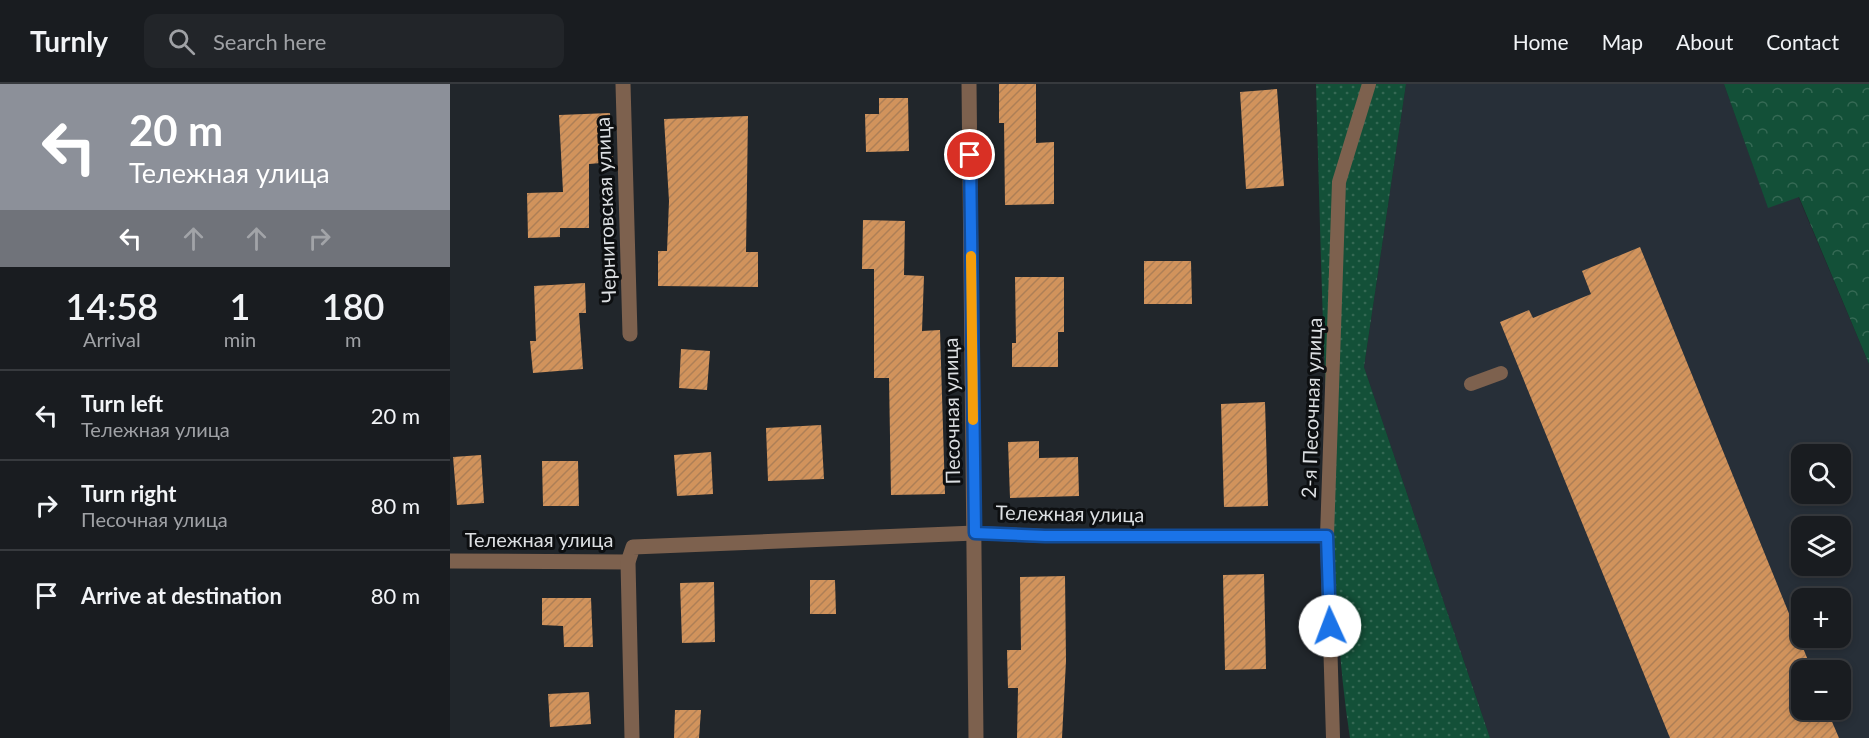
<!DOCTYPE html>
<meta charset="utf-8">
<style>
:root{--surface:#191c20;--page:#222529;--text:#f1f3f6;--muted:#9fa1a5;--line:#373a3e}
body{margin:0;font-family:Lato,sans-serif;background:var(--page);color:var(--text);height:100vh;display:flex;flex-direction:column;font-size:22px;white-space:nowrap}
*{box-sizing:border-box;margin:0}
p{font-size:20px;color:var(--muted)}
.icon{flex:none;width:33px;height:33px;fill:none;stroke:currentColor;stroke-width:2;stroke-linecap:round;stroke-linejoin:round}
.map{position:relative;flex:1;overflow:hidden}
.details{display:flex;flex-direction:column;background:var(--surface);width:450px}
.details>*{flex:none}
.banner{background:#8c9099;color:#fff;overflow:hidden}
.fabs{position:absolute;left:1341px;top:360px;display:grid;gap:12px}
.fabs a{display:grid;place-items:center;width:60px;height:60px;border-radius:12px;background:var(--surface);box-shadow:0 3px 9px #0003,0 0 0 2px var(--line);font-size:30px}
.pin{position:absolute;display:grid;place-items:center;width:51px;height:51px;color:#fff;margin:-26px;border:3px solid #fff;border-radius:50%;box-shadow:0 2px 6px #0007}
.me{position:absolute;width:66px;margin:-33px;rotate:358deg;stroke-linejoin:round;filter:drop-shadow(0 0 4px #0008)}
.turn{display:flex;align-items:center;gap:21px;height:126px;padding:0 30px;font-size:27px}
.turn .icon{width:78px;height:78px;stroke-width:2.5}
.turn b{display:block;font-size:42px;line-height:51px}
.lanes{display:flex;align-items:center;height:57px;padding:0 30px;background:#0003;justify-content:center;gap:30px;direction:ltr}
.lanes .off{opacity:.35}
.eta{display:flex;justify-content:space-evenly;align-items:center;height:102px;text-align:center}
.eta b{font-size:36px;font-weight:600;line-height:42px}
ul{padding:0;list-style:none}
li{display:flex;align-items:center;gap:18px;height:90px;padding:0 30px;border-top:2px solid var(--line)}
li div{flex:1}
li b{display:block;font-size:22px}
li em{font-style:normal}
header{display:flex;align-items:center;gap:36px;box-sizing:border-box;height:84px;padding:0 30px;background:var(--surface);border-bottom:2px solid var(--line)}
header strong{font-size:28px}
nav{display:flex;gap:33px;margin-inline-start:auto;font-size:21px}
.search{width:420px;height:54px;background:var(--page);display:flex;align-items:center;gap:15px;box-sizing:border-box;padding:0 21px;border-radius:12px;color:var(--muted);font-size:22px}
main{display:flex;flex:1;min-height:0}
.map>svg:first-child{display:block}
.built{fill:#272f38;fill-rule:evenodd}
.grass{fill:url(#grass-dots)}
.forest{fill:url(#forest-crowns)}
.building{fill:url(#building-hatch)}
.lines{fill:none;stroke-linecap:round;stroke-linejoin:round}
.service{stroke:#7d614e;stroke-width:14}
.minor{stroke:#7d614e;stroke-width:15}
.route-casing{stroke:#114b97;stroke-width:15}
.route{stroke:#1a73e8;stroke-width:10}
.slow{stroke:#f59e0b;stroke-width:10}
.labels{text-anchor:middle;stroke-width:6;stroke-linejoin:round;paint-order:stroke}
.street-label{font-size:20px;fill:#dcdfe2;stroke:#0d0f11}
</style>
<header>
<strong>Turnly</strong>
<div class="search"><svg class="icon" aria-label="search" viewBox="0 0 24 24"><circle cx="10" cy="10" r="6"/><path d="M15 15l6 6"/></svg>Search here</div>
<nav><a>Home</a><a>Map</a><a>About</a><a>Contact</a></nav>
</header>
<main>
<section class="details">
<div class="banner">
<div class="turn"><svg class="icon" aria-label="left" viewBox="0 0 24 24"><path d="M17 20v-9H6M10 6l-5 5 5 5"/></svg><div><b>20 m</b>Тележная улица</div></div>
<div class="lanes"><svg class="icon" aria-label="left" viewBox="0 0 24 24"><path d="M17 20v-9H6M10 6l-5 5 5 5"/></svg><svg class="icon off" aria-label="ahead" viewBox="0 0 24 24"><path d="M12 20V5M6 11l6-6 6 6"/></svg><svg class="icon off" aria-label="ahead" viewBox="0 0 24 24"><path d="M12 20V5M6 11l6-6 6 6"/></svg><svg class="icon off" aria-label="right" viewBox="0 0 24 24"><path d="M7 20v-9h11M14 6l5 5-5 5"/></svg></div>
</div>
<div class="eta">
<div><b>14:58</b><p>Arrival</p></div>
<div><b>1</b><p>min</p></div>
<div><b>180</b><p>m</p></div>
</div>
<ul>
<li><svg class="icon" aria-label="left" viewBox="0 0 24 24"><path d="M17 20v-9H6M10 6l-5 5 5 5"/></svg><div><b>Turn left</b><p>Тележная улица</p></div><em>20 m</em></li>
<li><svg class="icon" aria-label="right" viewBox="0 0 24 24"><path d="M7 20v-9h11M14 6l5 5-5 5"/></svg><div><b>Turn right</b><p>Песочная улица</p></div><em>80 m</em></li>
<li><svg class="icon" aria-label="arrive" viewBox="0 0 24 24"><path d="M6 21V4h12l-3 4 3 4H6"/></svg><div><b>Arrive at destination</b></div><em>80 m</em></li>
</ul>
</section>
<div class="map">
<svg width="1419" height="654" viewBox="0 0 1419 654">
<defs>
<pattern id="grass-dots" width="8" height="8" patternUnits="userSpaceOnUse" patternTransform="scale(1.5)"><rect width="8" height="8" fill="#135038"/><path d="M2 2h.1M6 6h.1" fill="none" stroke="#356954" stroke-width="1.8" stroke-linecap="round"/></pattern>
<pattern id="forest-crowns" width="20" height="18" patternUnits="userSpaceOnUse" patternTransform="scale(1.5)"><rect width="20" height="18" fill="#135038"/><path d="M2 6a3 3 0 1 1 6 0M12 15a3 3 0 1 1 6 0" fill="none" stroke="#356954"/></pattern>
<pattern id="building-hatch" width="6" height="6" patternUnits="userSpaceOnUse" patternTransform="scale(1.5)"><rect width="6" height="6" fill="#d1935c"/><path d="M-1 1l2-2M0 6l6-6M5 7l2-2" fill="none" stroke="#ad7f56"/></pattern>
</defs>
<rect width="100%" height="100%" fill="#21262b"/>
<!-- built -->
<path class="built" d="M 956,0 L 1274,0 L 1318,123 L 1348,112 L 1419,280 L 1419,654 L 1040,654 L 914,283 ZM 1352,370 L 1390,370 L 1390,410 L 1352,410 ZM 1352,442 L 1390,442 L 1390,482 L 1352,482 ZM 1352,514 L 1390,514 L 1390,554 L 1352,554 ZM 1352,586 L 1390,586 L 1390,626 L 1352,626 Z"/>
<!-- grass -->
<path class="grass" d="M 866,0 L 956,0 L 914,283 L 1040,654 L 900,654 C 888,576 885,497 881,418 C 873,279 870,140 866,0 Z"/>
<!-- forest -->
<polygon class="forest" points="1274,0 1419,0 1419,280 1349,113 1318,124"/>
<!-- building -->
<g class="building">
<polygon points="549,0 586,0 586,59 604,58 604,120 555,121 554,39 549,39"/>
<polygon points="827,5 834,102 796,105 790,8"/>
<polygon points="429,14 458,14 459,67 416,68 415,30 429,30"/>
<polygon points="160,29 163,78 139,80 139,144 110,144 110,153 78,154 77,109 113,108 109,31"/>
<polygon points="298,32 296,168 308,168 308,203 208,202 208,167 217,167 219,117 214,35"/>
<polygon points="413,136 455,137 454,191 474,192 472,247 490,246 495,410 441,411 439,294 424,294 424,185 412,185"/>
<polygon points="1190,163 1362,586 1352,586 1352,626 1377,626 1389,654 1220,654 1050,238 1079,226 1083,234 1141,210 1132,187"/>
<polygon points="694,177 741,177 742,220 694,220"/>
<polygon points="565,193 614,193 614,248 608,248 608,283 562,283 562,259 566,259"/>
<polygon points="135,199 136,229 129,229 133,285 83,289 80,257 86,257 84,202"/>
<polygon points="231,265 260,267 257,306 229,304"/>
<polygon points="815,318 818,422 774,423 771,320"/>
<polygon points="371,341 374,395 318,397 316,344"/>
<polygon points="589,357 589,374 628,373 629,412 560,414 558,358"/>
<polygon points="261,368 263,410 227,412 224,371"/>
<polygon points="31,371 34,419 7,421 3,373"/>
<polygon points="92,377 128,377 129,422 93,422"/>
<polygon points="814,490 816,585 775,586 773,491"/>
<polygon points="615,492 616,577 612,654 567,654 568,604 558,604 557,566 571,566 570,493"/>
<polygon points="360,496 385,496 386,530 360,530"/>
<polygon points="264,498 265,558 232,559 230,499"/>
<polygon points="92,514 141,514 143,563 114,563 113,542 92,541"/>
<polygon points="139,608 141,640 100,643 98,610"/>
<polygon points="225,626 251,626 249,654 224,654"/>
</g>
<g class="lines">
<!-- service -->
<g class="service">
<polyline points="1021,300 1051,289"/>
<polyline points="525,449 595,452 877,452"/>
<polyline points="883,654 877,452 889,98 919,0"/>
</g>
<!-- minor -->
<g class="minor">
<polyline points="173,0 180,250"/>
<polyline points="519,0 526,654"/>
<polyline points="0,477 178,478"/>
<polyline points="182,654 178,478 183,463 525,449"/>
</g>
</g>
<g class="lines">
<!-- route casing -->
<g class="route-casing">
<polyline id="route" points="520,71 525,449 595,452 877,452 880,542"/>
</g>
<!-- route -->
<use href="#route" class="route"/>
<!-- slow -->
<polyline class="slow" points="521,172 523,336"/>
</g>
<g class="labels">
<!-- street labels -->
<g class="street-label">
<text transform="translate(156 126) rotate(-92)" y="7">Черниговская улица</text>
<text transform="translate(862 324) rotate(-88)" y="7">2-я Песочная улица</text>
<text transform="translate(502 327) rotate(-91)" y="7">Песочная улица</text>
<text transform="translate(620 430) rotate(1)" y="7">Тележная улица</text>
<text x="89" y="463">Тележная улица</text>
</g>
</g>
</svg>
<div class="fabs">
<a><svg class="icon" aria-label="search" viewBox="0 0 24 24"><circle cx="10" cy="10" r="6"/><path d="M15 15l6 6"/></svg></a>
<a><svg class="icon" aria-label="layers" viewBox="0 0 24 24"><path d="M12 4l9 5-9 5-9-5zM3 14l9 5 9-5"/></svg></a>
<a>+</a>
<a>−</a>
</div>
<div class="pin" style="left:520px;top:71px;background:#d93025"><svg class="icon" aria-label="arrive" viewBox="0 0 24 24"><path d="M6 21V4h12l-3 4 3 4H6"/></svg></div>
<svg class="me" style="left:880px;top:542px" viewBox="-20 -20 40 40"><circle r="19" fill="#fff"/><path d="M0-13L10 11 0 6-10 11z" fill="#1a73e8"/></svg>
</div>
</main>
